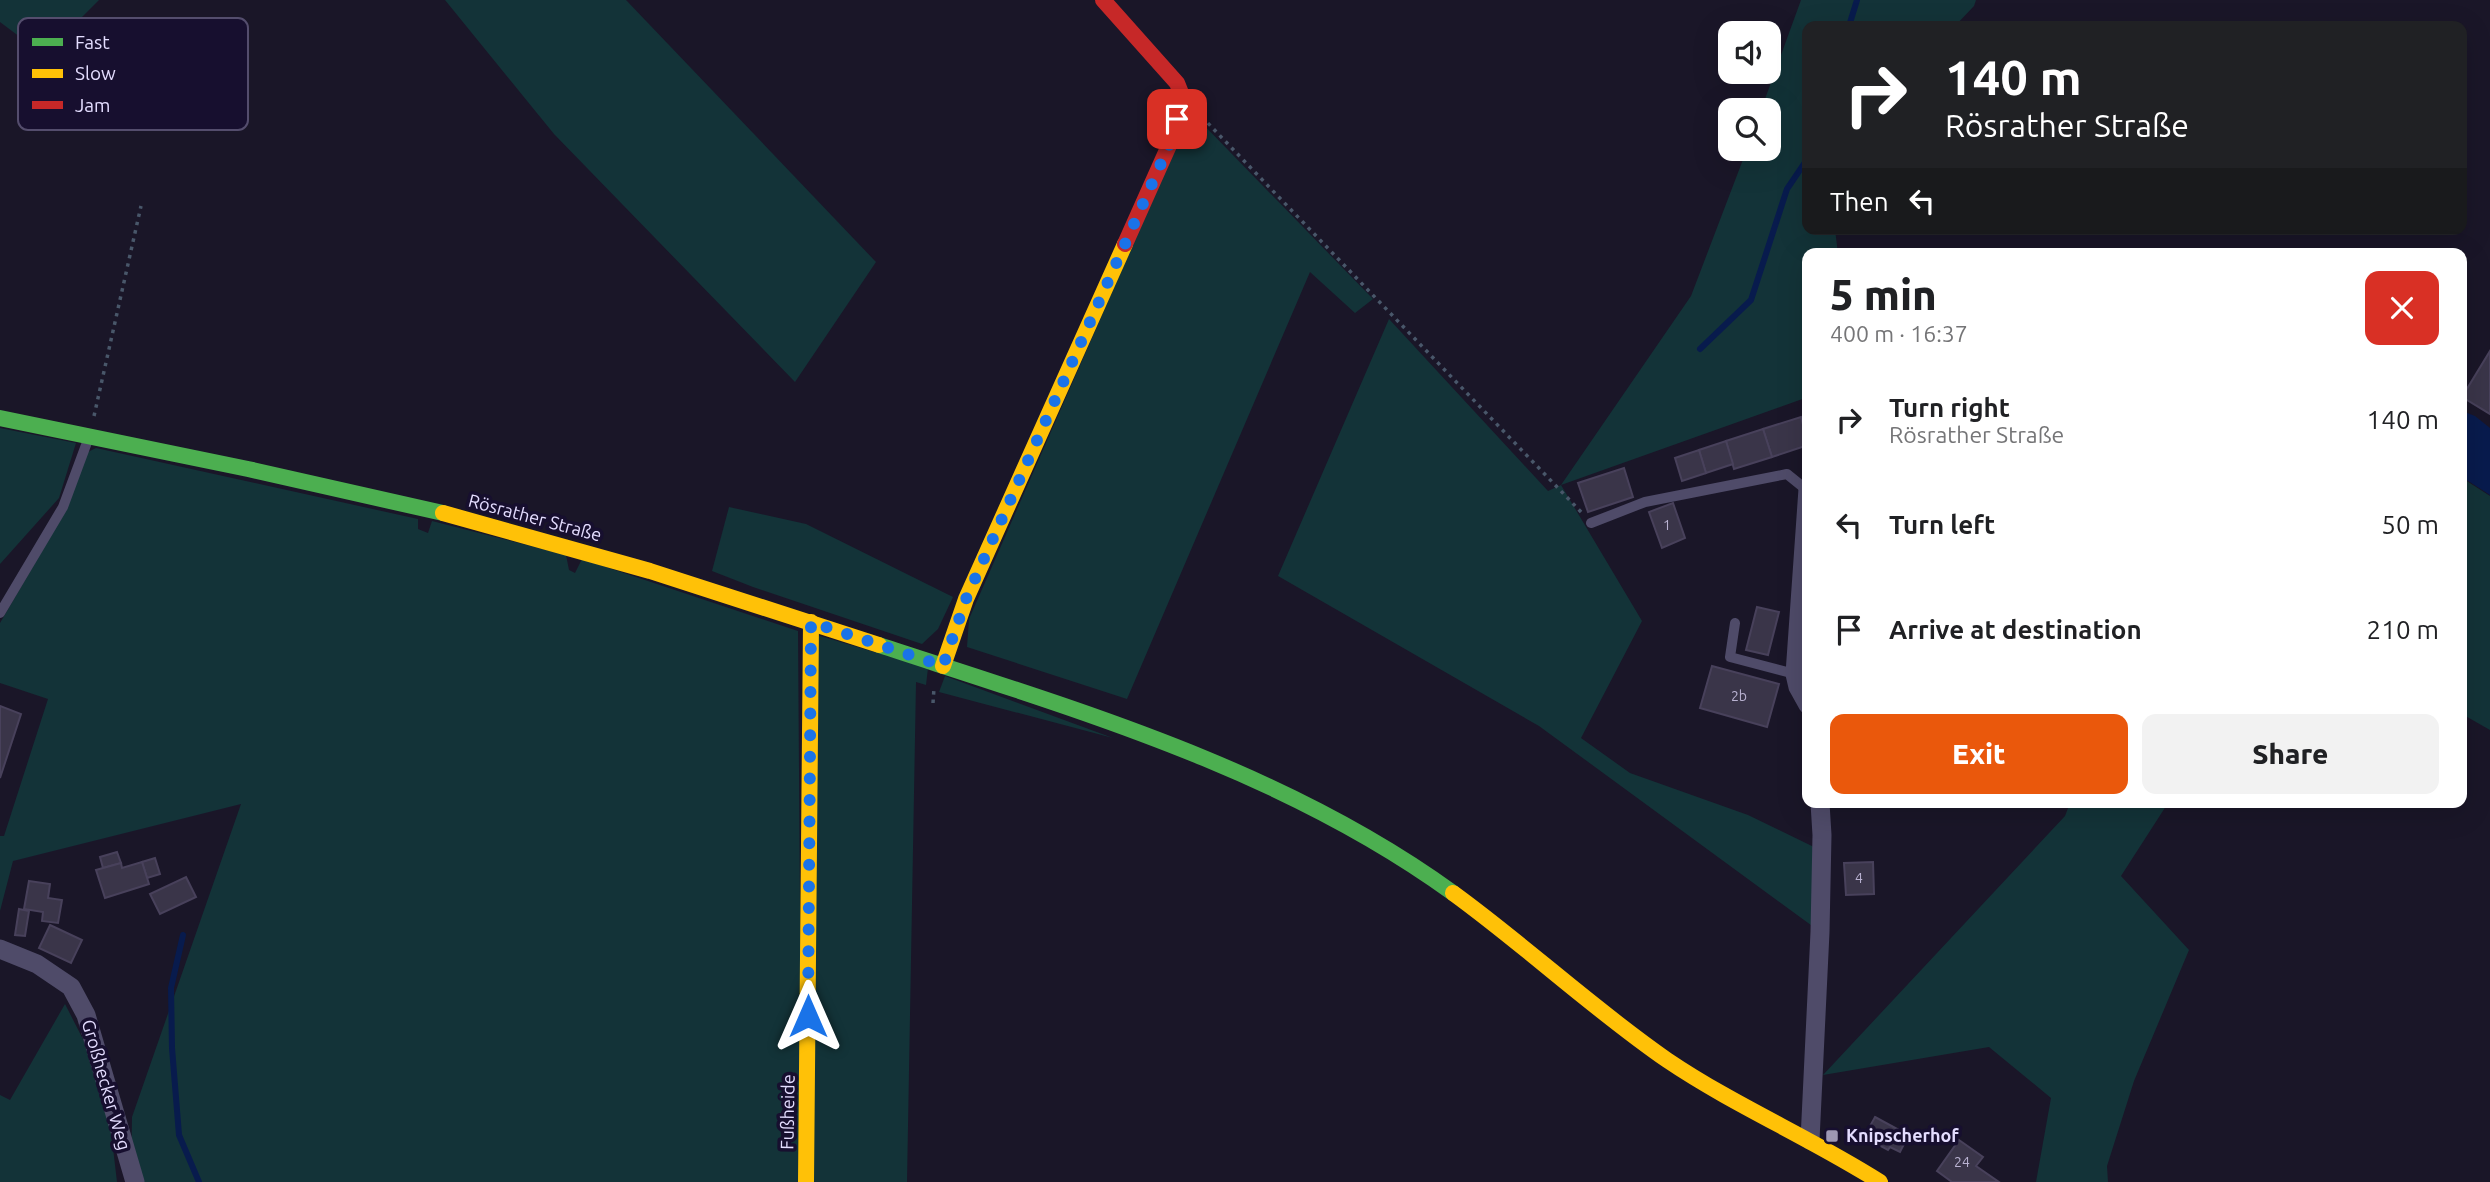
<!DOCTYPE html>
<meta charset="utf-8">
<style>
:root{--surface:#fff;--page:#f2f2f2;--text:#202124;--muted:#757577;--accent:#ea580c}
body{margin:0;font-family:Ubuntu,sans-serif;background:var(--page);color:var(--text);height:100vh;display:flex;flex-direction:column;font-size:26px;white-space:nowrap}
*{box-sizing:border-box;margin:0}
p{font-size:23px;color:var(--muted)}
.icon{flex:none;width:38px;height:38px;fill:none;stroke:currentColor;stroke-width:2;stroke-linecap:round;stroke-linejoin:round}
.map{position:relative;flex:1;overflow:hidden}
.side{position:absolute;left:1802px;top:248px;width:665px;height:560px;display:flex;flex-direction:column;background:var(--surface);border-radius:14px;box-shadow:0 7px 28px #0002}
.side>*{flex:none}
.hud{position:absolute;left:1802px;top:21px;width:665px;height:214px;border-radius:14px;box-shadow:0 7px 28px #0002;background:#202124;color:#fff;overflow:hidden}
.buttons{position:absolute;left:1718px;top:21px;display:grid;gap:14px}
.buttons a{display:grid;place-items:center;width:63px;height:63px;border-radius:14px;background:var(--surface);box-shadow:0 7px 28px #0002;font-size:35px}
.pin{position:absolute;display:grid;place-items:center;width:60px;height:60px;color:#fff;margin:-30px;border-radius:14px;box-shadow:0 4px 10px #0006}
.me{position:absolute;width:77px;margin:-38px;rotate:0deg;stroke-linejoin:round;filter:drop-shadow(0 0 5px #0008)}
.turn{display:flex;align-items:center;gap:24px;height:147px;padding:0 28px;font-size:32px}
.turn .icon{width:91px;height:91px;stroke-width:2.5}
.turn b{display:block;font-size:49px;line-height:60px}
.then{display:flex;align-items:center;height:66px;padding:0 28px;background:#0003;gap:14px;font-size:26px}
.round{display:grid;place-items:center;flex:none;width:74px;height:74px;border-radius:14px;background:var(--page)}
.overview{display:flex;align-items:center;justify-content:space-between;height:119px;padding:0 28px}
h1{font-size:42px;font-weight:800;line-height:52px}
.button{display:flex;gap:14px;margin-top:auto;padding:14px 28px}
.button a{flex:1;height:80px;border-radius:14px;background:var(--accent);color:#fff;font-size:28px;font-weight:800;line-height:80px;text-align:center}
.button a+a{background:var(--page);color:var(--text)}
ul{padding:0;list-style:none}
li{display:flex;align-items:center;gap:21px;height:105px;padding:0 28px}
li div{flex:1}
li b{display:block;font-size:26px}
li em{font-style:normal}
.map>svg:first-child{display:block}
.green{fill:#133338}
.water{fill:#081b4d}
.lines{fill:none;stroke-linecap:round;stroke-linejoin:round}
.stream{stroke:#081b4d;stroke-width:6}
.building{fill:#3a3549;stroke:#48415b;stroke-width:2}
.path{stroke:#49576a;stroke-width:3.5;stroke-dasharray:3.5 5;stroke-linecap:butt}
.lane{stroke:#4f4b69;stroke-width:10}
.street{stroke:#4f4b69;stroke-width:19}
.fast{stroke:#4caf50;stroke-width:16}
.slow{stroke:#ffc107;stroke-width:16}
.jam{stroke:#c62828;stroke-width:16}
.route{stroke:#1a73e8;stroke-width:12;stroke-dasharray:0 21.6}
.poi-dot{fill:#9d97b4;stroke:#170f2f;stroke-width:2.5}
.labels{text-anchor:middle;stroke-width:7;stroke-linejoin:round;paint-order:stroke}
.number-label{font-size:14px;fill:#bab3d2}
.street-label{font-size:18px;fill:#e4ddff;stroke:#170f2f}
.poi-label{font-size:18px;font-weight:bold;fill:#e4ddff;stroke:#170f2f;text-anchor:start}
.key{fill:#170f2f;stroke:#544d6d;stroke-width:2}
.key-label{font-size:19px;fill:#e4ddff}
</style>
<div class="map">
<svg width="2490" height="1182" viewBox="0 0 2490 1182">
<rect width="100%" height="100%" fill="#1a1628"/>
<!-- green -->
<g class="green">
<polygon points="0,0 99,0 44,55 0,22"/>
<polygon points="445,0 626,0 876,262 795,382 554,134"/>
<polygon points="1801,0 1976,0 1974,6 1955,26 1808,26 1808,229 1835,229 1838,254 1808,254 1808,397 1561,485 1642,621 1581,738 1630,773 1748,815 1816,848 1815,928 1539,726 1278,576 1389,319 1548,491 1561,485 1691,296 1747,149 1769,149 1769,110 1761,110"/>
<polygon points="1196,117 1373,299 1355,313 1310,272 1127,699 967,647 969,619 1176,146"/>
<polygon points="0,428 76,443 59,498 0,564"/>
<polygon points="96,448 418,519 418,529 428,533 432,521 566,555 569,570 575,573 582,559 798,631 802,1182 131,1182 132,1117 241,804 13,861 0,911 0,836 4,836 48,699 0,683 0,623 66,510 86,453"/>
<polygon points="2462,478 2490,496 2490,730 2462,714"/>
<polygon points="729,507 806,524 953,597 938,629 922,644 753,587 712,571"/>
<polygon points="817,635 928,668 926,685 916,682 907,1182 811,1182"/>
<polygon points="945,676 1113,738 939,692"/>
<polygon points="2070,803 2168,803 2121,876 2189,950 2134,1081 2107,1166 2108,1182 2036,1182 2051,1098 1989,1047 1823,1075 2065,816"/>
<polygon points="65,1004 89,1051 109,1114 117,1182 0,1182 0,1095 10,1100"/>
</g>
<!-- water -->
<polygon class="water" points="2462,411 2475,416 2490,428 2490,495 2462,477"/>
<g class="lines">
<!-- stream -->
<g class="stream">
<polyline points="1849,26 1857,0"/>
<polyline points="1700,349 1751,300 1787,189 1808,158"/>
<polyline points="183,935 171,988 172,1048 179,1135 199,1182"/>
</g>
</g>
<!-- building -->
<g class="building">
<polygon points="2490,351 2490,414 2462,397"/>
<polygon points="1801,417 1808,445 1772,457 1763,429"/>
<polygon points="1763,429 1772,457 1734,469 1726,441"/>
<polygon points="1726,441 1733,464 1706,473 1699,450"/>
<polygon points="1699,450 1706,473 1682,481 1675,458"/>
<polygon points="1624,468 1633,497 1588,512 1578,483"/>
<polygon points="1673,503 1685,538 1662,548 1649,512"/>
<polygon points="1757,607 1779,612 1768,655 1746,650"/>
<polygon points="1712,666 1779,684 1767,727 1700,708"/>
<polygon points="0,706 21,714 0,778"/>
<polygon points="117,852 121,863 103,868 100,857"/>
<polygon points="155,858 160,874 147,878 142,862"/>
<polygon points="142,862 149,884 105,898 96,870 121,863 122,868"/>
<polygon points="1873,862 1874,894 1846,895 1844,863"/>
<polygon points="186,877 196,897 160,914 150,894"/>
<polygon points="29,881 50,884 48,898 62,900 58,923 42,921 43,912 24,909"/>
<polygon points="19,909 29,911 25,936 15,935"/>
<polygon points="50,925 82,940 71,963 39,948"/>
<polygon points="1875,1117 1899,1130 1897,1134 1906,1140 1900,1152 1890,1147 1888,1150 1864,1137"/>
<polygon points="1959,1140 1983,1157 1976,1166 1999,1182 1952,1182 1937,1171"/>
</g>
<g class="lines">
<!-- path -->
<g class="path">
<polyline points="1202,117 1582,513"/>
<polyline points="94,416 141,206"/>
<polyline points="933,703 934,688"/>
</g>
<!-- lane -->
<g class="lane">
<polyline points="1591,523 1645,502 1787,474 1808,491"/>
<polyline points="0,613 63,507 89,437"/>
<polyline points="1735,623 1730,657 1795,674"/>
</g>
<!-- street -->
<g class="street">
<polyline points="1808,489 1795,674 1798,687 1808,705"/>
<polyline points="0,949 37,964 71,987 86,1015 135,1182"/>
<polyline points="1810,1140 1820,932 1822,835 1820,803"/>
</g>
<!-- fast -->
<g class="fast">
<polyline points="0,418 248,469 443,513"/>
<path d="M 879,645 C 1077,710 1282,769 1453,893"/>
</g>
<!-- slow -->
<g class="slow">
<polyline points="443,513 650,571 879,645"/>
<polyline points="943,666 966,599 1125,244"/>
<path d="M 1453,893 C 1526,946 1593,1009 1667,1060 C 1735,1106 1811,1138 1880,1182"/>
<polyline points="806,1182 811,622"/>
</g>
<!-- jam -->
<polyline class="jam" points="1103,0 1177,83 1183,98 1171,141 1125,244"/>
</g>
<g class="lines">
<!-- route -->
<polyline class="route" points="808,1016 811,622 943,666 966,599 1171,141 1177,119"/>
</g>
<!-- markers -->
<rect class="poi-dot" x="1825" y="1129" width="14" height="14" rx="3.5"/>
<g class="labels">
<!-- number labels -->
<g class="number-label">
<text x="1667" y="530">1</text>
<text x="1739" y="701">2b</text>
<text x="1859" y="883">4</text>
<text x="1962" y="1167">24</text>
</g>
<!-- street labels -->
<g class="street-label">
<text transform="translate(535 518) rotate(15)" y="6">Rösrather Straße</text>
<text transform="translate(106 1085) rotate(74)" y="6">Großhecker Weg</text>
<text transform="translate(788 1112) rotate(-89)" y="6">Fußheide</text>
</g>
<!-- poi labels -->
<g class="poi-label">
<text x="1846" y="1142">Knipscherhof</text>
</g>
</g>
<!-- legend -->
<rect x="18" y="18" width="230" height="112" rx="10" class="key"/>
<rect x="32" y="38" width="31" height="8" fill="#4caf50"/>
<rect x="32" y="69" width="31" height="9" fill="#ffc107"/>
<rect x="32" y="101" width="31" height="8" fill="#c62828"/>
<g class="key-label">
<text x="75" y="49">Fast</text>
<text x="75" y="80">Slow</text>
<text x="75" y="112">Jam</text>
</g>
</svg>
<div class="buttons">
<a><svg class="icon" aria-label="sound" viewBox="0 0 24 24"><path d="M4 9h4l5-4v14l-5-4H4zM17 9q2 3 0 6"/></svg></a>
<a><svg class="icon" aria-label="search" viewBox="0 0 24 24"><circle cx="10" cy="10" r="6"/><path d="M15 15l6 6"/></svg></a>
</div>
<div class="pin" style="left:1177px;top:119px;background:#d93025"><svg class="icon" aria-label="arrive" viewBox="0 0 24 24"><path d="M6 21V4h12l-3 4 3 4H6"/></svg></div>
<svg class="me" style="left:808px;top:1016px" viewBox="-20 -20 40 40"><path d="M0-17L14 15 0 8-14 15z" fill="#1a73e8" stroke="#fff" stroke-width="4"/></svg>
<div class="hud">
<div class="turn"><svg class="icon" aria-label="right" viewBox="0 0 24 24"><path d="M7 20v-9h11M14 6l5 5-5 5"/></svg><div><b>140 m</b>Rösrather Straße</div></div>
<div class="then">Then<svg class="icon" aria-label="left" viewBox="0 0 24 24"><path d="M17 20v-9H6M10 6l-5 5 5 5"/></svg></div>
</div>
<section class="side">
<div class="overview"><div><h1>5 min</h1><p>400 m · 16:37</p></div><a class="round" style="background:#d93025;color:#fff"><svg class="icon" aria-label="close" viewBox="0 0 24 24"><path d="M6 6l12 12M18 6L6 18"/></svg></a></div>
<ul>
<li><svg class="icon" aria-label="right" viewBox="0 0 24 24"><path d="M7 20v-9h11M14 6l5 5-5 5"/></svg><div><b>Turn right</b><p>Rösrather Straße</p></div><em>140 m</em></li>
<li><svg class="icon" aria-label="left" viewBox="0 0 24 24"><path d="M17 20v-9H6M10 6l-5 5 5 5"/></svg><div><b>Turn left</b></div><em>50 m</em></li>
<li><svg class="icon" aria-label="arrive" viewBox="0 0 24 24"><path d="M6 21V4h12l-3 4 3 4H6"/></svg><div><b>Arrive at destination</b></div><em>210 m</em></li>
</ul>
<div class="button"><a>Exit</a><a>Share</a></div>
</section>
</div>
